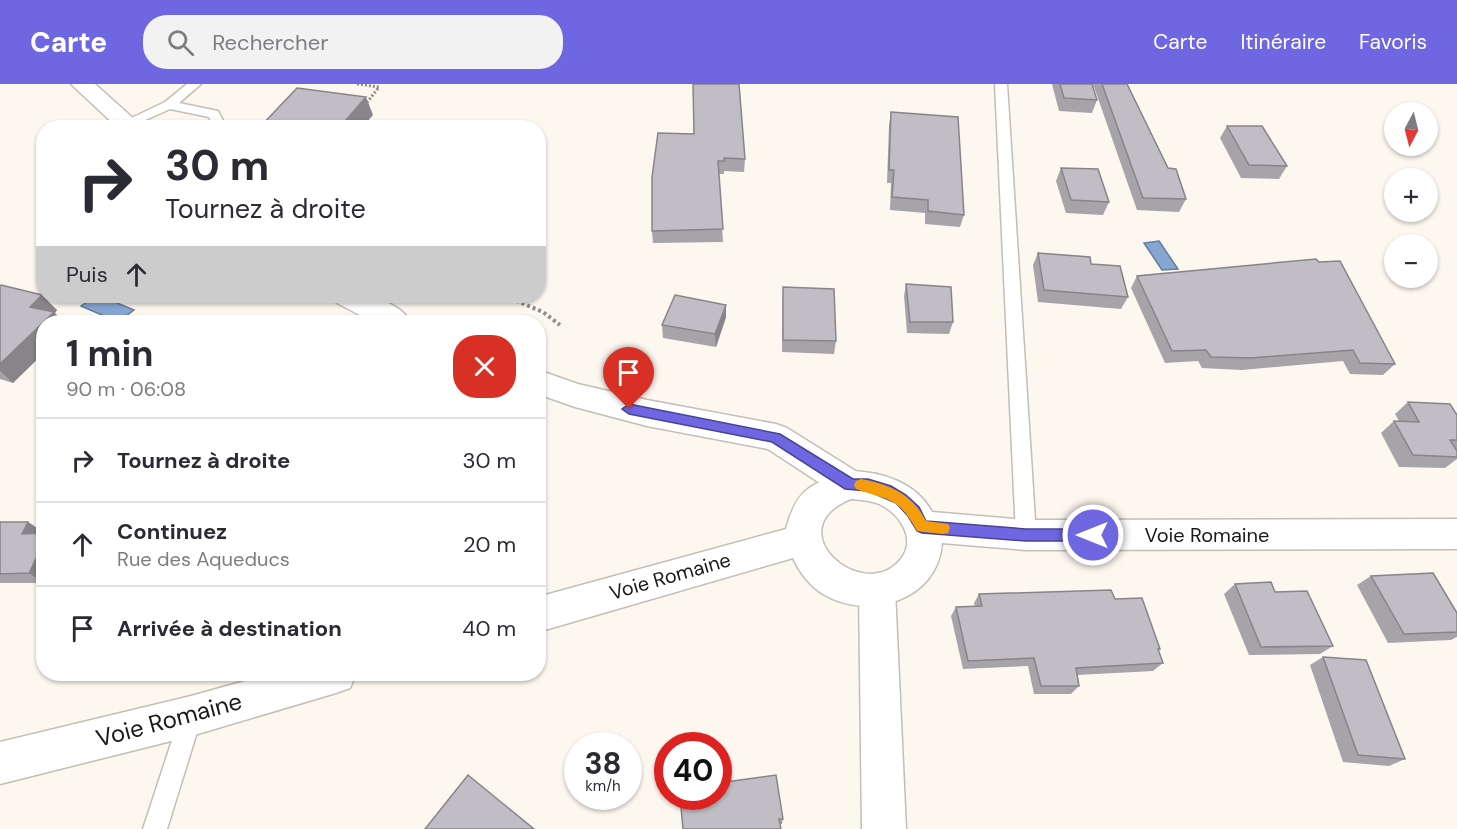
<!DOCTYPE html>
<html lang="fr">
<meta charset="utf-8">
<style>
:root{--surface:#fff;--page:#f2f2f3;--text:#2b2b33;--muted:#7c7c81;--line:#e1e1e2;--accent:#6f67e2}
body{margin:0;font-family:"DM Sans",sans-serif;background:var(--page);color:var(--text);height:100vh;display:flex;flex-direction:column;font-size:22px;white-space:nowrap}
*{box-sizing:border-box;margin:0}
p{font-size:20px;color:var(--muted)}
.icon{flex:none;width:33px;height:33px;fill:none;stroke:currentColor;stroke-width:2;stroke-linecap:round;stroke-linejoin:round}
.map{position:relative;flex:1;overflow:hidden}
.sheet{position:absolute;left:36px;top:231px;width:510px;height:366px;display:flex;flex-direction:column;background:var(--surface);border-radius:24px;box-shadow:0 2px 4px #0004}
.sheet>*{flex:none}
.top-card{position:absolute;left:36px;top:36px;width:510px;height:183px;border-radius:24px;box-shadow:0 2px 4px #0004;background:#fff;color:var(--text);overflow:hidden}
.needle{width:39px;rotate:187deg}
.controls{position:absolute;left:1384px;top:18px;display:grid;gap:12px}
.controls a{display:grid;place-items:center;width:54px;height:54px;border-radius:50%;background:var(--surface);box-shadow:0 2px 4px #0004;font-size:30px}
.speed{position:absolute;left:564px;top:648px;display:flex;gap:12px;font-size:30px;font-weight:700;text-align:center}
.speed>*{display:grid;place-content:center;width:78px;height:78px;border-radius:50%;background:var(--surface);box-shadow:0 2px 4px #0004;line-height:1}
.speed small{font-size:15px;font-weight:400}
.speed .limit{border:9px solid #d22;background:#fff;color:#111}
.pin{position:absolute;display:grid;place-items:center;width:51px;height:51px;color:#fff;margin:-62px -26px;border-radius:50% 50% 50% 0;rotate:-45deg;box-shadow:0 0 6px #0007}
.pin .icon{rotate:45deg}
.me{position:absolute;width:66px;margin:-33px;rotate:270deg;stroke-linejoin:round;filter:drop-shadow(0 0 4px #0008)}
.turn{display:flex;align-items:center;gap:21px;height:126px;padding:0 30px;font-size:27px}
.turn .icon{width:78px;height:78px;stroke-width:2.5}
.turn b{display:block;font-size:42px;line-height:51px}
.then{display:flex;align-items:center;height:57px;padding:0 30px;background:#0003;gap:12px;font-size:22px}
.round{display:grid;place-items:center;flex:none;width:63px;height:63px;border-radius:24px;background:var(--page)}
.summary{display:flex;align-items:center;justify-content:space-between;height:102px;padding:0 30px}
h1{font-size:36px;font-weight:700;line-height:45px}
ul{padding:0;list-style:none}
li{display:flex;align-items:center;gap:18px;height:84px;padding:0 30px;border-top:2px solid var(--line)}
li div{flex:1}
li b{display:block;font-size:22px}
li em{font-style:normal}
header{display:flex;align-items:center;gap:36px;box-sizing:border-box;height:84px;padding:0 30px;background:var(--accent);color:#fff}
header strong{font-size:28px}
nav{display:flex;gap:33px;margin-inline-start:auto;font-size:21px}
.search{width:420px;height:54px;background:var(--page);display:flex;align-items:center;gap:15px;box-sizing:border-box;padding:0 21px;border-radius:24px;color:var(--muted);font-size:22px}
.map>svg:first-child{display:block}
.water{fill:#85a6d2;stroke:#667c9a;stroke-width:1.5}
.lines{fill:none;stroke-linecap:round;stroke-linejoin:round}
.lane-casing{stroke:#c3beb6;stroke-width:3}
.street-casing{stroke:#c3beb6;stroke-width:3}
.secondary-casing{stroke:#c3beb6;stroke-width:3}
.path-far1{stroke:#908c87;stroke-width:3;stroke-dasharray:2 2;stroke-linecap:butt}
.path{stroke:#908c87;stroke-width:4;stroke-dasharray:3 3;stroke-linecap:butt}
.lane{fill:#fff;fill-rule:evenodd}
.street{fill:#fff;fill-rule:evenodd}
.secondary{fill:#fff;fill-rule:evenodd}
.wall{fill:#a6a3a9}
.shaded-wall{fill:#87848a}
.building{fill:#c1bdc5;stroke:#87848a;stroke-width:1.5}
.route{fill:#6f67e2;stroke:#484393;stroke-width:1.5}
.slow{fill:#f59e0b}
.labels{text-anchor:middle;stroke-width:4.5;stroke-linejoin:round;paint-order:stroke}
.street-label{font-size:20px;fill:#1c1a17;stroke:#fff}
.near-street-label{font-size:24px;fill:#1c1a17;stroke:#fff}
</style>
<header>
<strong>Carte</strong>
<div class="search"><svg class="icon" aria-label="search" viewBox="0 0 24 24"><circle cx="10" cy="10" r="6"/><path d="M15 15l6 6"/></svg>Rechercher</div>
<nav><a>Carte</a><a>Itinéraire</a><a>Favoris</a></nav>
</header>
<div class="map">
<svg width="1457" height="745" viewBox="0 0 1457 745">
<rect width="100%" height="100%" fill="#fcf7ef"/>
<!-- water -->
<g class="water">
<polygon points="1159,157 1178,185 1162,186 1144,159"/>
<polygon points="95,212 100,212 134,226 118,238 81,222"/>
</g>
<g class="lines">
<!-- lane casing -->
<g class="lane-casing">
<g id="lane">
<polygon points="187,0 201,0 179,19 218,27 227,44 214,44 209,33 170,25 132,42 127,43 121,39 165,18"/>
<polygon points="995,0 1007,0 1036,451 1033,457 1026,459 1019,457 1016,451"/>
<polygon points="191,621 199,624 202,632 167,745 143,745 180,632 183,624"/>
</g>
</g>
<!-- street casing -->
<g class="street-casing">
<g id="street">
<polygon points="71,0 95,0 144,44 118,44"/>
<path d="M 333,212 C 357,209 397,214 411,238 L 373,238 L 337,219 Z"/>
<polygon points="538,286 578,300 647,316 776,340 787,344 862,391 867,401 862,411 850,415 838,411 768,365 647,342 575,323 538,310"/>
<polygon points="877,489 890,494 895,506 906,745 862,745 859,506 864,494"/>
</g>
</g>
<!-- secondary casing -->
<g class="secondary-casing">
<g id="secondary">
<path d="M 850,387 C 882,388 916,398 932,428 L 1026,436 L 1457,435 L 1457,465 L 1026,466 L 942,459 C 938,517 868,537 823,510 C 809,501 800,489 793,474 L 538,548 L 538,513 L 786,445 C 797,403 812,400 850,387 ZM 851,415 C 860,416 870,416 879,420 C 899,429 918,455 900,476 C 862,521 776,445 851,415 Z"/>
<polygon points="270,590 356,590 350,604 336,609 191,652 0,700 0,658 191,612"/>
</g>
</g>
<!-- path-far1 -->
<polyline class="path-far1" points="357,0 379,3 365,21"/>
<!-- path -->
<polyline class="path" points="505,212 543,228 560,241"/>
<!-- lane -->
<use href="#lane" class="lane"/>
<!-- street -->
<use href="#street" class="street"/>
<!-- secondary -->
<use href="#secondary" class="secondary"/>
</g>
<!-- wall -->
<g class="wall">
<polygon points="1052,0 1092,0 1097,16 1092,29 1059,27"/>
<polygon points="1093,0 1127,0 1168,84 1186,115 1179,128 1137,126"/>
<polygon points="891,28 964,131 960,143 925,140 925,129 890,126 891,99 887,99 889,41"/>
<polygon points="1227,42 1287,82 1279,95 1241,94 1220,54"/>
<polygon points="658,49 745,75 744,88 724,87 724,90 719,90 723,158 653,159 652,147"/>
<polygon points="1061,84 1109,118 1103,131 1066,129 1056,97"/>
<polygon points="1038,169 1091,180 1128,213 1121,225 1038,218 1033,181"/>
<polygon points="1137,192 1395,280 1383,291 1350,290 1343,277 1242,286 1202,284 1198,277 1165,279 1131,204"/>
<polygon points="906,200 953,238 949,250 907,249 904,212"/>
<polygon points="0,202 57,226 55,229 13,299 0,295"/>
<polygon points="783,203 836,257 834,270 782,268"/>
<polygon points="726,221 726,233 716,263 663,254 662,241"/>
<polygon points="1408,318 1457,331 1457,375 1445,384 1399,383 1381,349 1394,337 1399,337 1395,330"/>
<polygon points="0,438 28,438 43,448 44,499 0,499"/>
<polygon points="1371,492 1457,529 1457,553 1451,556 1388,559 1357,501"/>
<polygon points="1235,500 1275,508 1333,562 1320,570 1249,571 1224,510"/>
<polygon points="979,510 1115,515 1160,565 1158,567 1163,579 1153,587 1077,591 1079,602 1071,610 1034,610 1028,582 963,585 951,532 956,523 975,522 974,519"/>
<polygon points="1323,573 1405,675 1389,682 1343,678 1310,581"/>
<polygon points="783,735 782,740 683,745"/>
</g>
<!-- shaded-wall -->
<g class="shaded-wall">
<polygon points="366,13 373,31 362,44 339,44"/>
<polygon points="42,211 57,226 55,229 64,238 44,238 44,269 13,299 0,287 0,280 30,223"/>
<polygon points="726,221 726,233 716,263 715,250"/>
<polygon points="28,438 43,448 37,460 22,450"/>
<polygon points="44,458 44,499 29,489"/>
</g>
<!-- building -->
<g class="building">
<polygon points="693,0 739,0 745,75 724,74 724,77 718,77 723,145 652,147 652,93 658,49 694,50"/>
<polygon points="1060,0 1092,0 1097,16 1064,14"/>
<polygon points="1102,0 1127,0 1168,84 1176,85 1186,115 1143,114"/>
<polygon points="297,4 366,13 339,44 259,44"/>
<polygon points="891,28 958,33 964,131 928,127 928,116 892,113 894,86 889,86"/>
<polygon points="1227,42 1262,42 1287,82 1249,81"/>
<polygon points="1061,84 1098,85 1109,118 1071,116"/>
<polygon points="1038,169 1090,173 1091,180 1120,182 1128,213 1044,206"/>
<polygon points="1316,175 1319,178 1340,177 1395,280 1360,279 1353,266 1251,274 1211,273 1206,266 1172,267 1137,192"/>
<polygon points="906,200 951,203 953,238 910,238"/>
<polygon points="1,201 42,211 30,223 54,228 0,280 0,202"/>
<polygon points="783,203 834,205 836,257 783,256"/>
<polygon points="675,211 726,221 715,250 662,241"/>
<polygon points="1408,318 1450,320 1457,331 1457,356 1450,356 1457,367 1457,373 1413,371 1394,337 1419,338"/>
<polygon points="0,438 28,438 22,450 44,449 44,458 29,489 0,490"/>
<polygon points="1433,489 1457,529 1457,548 1404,550 1371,492"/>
<polygon points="1271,498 1275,508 1307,507 1333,562 1261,563 1235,500"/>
<polygon points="1111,506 1115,515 1142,514 1160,565 1158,565 1163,579 1076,584 1079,602 1041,602 1034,574 968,577 956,523 982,522 979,510"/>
<polygon points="1323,573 1366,576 1405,675 1358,671"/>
<polygon points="468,691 534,745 425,745"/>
<polygon points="776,691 783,735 779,735 781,745 683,745 680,712 718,712 718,699"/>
</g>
<!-- route -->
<polygon class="route" points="629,320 780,350 853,395 868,395 891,402 906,411 919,423 926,437 1026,445 1093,445 1098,446 1100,451 1098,455 1093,457 1026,457 922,449 917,447 908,432 896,419 868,407 845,405 772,358 629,330 622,325"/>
<!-- slow -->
<path class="slow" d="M 861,395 C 890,401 911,409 926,437 L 948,440 L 950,444 L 948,449 L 943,450 L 917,447 C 898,412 889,417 856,405 L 854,401 L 856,397 Z"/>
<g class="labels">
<!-- street labels -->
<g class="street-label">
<text x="1207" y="458">Voie Romaine</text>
<text transform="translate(670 492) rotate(-16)" y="7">Voie Romaine</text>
</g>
<!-- near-street labels -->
<g class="near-street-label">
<text transform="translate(169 636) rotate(-15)" y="8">Voie Romaine</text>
</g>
</g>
</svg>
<div class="controls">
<a><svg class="needle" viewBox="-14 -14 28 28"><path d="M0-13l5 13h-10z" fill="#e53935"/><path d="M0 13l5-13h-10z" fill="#7c7c81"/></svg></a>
<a>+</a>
<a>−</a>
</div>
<div class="speed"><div>38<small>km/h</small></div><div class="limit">40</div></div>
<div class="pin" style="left:629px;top:325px;background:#d93025"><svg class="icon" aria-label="arrive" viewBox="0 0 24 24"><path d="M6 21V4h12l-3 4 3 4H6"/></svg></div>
<svg class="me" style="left:1093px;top:451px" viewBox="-20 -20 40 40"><circle r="17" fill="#6f67e2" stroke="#fff" stroke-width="3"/><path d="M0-11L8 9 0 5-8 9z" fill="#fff"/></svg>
<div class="top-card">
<div class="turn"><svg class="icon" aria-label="right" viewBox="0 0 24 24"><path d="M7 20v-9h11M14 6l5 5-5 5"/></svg><div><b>30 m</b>Tournez à droite</div></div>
<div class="then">Puis<svg class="icon" aria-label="ahead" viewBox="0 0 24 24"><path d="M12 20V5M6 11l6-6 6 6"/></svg></div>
</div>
<section class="sheet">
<div class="summary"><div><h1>1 min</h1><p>90 m · 06:08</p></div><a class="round" style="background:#d93025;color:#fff"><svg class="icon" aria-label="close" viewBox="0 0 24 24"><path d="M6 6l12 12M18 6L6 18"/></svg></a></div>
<ul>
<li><svg class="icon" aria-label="right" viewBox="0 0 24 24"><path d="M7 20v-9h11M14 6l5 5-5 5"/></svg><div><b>Tournez à droite</b></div><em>30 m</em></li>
<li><svg class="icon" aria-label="ahead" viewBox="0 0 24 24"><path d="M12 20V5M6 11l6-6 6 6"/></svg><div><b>Continuez</b><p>Rue des Aqueducs</p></div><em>20 m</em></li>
<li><svg class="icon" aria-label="arrive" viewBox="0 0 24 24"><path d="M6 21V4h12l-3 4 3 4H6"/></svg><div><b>Arrivée à destination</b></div><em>40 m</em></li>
</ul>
</section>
</div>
